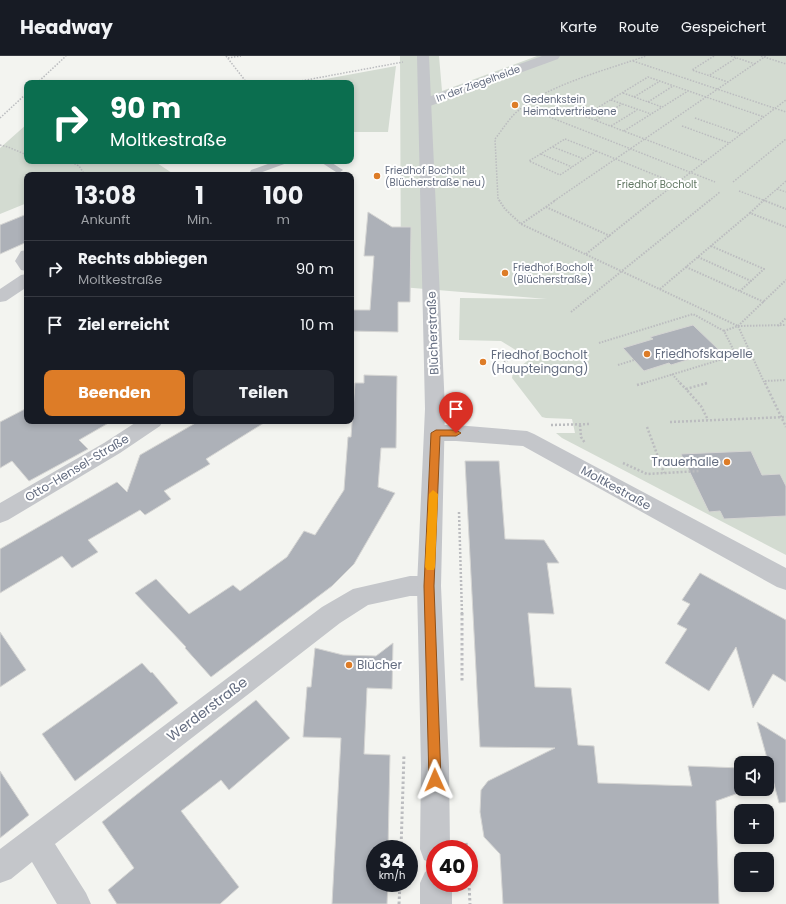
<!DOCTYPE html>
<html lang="de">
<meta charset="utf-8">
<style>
:root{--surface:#171b24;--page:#242831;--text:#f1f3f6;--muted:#9ea1a6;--line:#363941;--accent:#dd7c27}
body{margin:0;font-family:Poppins,sans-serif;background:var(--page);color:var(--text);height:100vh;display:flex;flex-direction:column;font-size:15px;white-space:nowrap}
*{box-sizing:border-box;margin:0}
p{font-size:13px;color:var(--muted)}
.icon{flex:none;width:22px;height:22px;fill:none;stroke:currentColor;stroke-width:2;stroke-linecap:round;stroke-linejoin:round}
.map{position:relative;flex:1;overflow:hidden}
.side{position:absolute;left:24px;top:116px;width:330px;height:252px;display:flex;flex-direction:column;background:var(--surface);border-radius:8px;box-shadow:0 2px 6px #0003}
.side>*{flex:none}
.top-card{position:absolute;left:24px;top:24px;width:330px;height:84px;border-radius:8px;box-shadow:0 2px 6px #0003;background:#0b6e4f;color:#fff;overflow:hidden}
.controls{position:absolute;left:734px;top:700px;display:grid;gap:8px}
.controls a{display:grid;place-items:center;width:40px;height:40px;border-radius:8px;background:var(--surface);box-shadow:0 2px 6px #0003;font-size:20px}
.speed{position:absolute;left:366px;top:784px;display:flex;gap:8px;font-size:20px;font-weight:700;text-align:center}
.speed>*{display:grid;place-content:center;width:52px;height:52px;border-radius:50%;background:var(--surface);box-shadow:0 2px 6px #0003;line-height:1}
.speed small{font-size:10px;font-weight:400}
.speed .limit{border:6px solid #d22;background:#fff;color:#111}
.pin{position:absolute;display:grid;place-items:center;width:34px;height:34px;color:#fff;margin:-41px -17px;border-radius:50% 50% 50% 0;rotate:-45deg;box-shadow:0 0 4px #0007}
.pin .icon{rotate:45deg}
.me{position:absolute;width:44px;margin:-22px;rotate:359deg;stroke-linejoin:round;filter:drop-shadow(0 0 3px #0008)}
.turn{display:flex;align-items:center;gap:14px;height:84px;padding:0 20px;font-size:18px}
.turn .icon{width:52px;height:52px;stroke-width:2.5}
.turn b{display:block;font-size:28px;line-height:34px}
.eta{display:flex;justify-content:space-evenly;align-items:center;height:68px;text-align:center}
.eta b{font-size:24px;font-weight:700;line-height:28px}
.action{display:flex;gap:8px;margin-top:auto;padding:8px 20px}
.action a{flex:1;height:46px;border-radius:8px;background:var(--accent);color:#fff;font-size:16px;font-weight:700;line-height:46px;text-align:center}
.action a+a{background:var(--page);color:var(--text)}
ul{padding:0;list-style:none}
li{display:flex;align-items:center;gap:12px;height:56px;padding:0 20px;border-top:1px solid var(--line)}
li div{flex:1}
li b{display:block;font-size:15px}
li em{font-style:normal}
header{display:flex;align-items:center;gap:24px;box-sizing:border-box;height:56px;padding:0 20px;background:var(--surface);border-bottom:1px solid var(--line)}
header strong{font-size:19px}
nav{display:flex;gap:22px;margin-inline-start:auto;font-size:14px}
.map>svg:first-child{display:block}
.green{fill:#d3dbd1}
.building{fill:#adb1b8;stroke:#d5d5d3}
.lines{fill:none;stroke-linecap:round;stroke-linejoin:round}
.path-far3{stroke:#bbbcbf;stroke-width:1.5;stroke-dasharray:1.5 1.5;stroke-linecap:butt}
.path-far2{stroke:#bbbcbf;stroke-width:2;stroke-dasharray:1.5 1.5;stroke-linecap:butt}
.path-far1{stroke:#bbbcbf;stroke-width:2.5;stroke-dasharray:2 2;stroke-linecap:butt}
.path{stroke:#bbbcbf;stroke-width:3;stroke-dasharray:2.5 2.5;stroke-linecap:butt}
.service{fill:#c4c6ca;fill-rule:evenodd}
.minor{fill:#c4c6ca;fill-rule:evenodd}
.tertiary{fill:#c4c6ca;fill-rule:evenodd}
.route{fill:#dd7c27;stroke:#905119}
.slow{fill:#f59e0b}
.poi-dot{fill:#dd7c27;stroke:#fff;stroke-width:1.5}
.labels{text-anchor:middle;stroke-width:4;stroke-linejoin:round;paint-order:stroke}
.far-street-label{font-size:10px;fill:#646d80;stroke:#fff}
.far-poi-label{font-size:10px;fill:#646d80;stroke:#fff;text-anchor:start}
.far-park-label{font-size:10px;fill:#627863;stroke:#fff}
.street-label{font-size:12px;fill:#646d80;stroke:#fff}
.poi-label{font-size:12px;fill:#646d80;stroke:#fff;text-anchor:start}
.near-street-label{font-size:14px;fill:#646d80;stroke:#fff}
</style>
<header>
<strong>Headway</strong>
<nav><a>Karte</a><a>Route</a><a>Gespeichert</a></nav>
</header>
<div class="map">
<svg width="786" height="848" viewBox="0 0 786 848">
<rect width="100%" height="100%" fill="#f3f4f0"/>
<!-- green -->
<g class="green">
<polygon points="400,0 439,0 442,35 537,0 786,0 786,499 562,382 556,377 575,377 572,363 546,362 542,361 512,322 513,316 530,303 501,285 459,284 460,242 547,243 401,231"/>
<polygon points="396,10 388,76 351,76 351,27 304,27"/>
<polygon points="27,68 27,105 154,105 175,119 27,119 27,147 0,158 0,92"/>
</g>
<!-- building -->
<g class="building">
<polygon points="368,156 392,171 411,171 410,246 398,246 398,276 351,275 351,254 370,254 374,200 364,200"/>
<polygon points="27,158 27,186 0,198 0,169"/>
<polygon points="693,269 719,294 671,309 669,307 644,315 623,292 653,283 650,281"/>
<polygon points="364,319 397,320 396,392 381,392 378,431 395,437 354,508 332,530 211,621 185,592 186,591 135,537 156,523 189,558 233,529 240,535 287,501 304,475 315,479 344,434 348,381 351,381 355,327 364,327"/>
<polygon points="27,352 27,365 112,365 79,384 88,393 29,425 12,405 0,412 0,366"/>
<polygon points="199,365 267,365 206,403 210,408 164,435 171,443 145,459 140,454 88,484 98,496 72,512 62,500 0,537 0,493 117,426 127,436 140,399"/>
<polygon points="751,395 762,419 780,418 786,430 786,460 724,463 720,455 709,456 681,398"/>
<polygon points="465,405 499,405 505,483 544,484 559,507 547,507 554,558 528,557 535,631 571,632 578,689 594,690 598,727 692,730 688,710 741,712 741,733 750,733 716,745 719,848 503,848 500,798 484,781 480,756 481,734 488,725 555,692 480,691"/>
<polygon points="700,517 786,564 786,626 773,618 753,652 736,591 709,635 665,607 687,573 677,568 690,548 682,544"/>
<polygon points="0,576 26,614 0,631"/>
<polygon points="393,587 392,633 367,632 364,698 390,699 388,793 375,793 375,827 388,827 387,848 332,848 341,682 303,681 307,631 311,631 315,592 343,599 376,600"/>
<polygon points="142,607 151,617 152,616 178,647 75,725 42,678"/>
<polygon points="256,644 290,682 229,734 221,724 181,755 239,831 220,848 117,848 108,834 134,812 102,766"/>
<polygon points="757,666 786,684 786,746 779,747 773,724 767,727 767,712 770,713"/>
<polygon points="0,715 29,759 0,782"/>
</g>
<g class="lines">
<!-- path-far3 -->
<g class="path-far3">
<polyline points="226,0 247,27"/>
<polyline points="714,0 692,14 728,26"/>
<polyline points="731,0 755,8"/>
<polyline points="761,0 786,8"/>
<polyline points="228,2 241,0"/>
<polyline points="633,5 786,56"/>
<polyline points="710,19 736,2"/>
<polyline points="37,27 66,0"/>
<polyline points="290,27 403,6"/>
<polyline points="623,37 662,51"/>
<polyline points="634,41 660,25"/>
<polyline points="611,44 651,58"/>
<polyline points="648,46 673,30"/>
<polyline points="524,51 715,126"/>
<polyline points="0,62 27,37"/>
<polyline points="695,62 741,78"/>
<polyline points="596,64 622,48"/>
<polyline points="611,70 637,54"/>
<polyline points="682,70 729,87"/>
<polyline points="624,75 688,35"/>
<polygon points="565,83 596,95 560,119 529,105"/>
<polyline points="0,89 8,91 27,99"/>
<polyline points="553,91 584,103"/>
<polyline points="596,95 675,127"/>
<polyline points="541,98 572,111"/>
<polyline points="69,105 79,110 85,119"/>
<polyline points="705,106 584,60 648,21 764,61"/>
<polyline points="786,125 777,133 786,136"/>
<polyline points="733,126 786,83"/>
<polyline points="739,135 766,145"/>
<path d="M 500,145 L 498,143 L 495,83 C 503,73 509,62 519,54 C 548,29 609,13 646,0"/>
<polyline points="554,145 766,0"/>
<polyline points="653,145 786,44"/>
<polyline points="709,145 720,136"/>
<polyline points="763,145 777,133"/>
</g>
<!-- path-far2 -->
<g class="path-far2">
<polyline points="499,144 505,153 521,168 738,270 765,328"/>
<polyline points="763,144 786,153"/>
<polyline points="546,151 610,180"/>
<polyline points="750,157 764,144"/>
<polyline points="521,168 556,144"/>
<polyline points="711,190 764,213 751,225"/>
<polyline points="586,198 654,144"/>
<polyline points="698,201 751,225 740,235"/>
<polyline points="660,233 686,211"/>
<polyline points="764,246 686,211 750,157 786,171"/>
<polyline points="571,256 710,144"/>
<polyline points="738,270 786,224"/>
<polyline points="778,270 786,262"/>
<polyline points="599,287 693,258 724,275"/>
<polyline points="504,306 527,294"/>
<polyline points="618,309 634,304"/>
<polyline points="672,318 681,328"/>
<polyline points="765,325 786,324"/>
<polyline points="641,328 736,299 724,275 738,270 786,269"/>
<polyline points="705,328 707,327"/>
</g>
<!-- path-far1 -->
<g class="path-far1">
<polyline points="680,327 686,333"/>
<polyline points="707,327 686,333 701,350 708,364"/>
<polyline points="765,327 786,371"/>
<polyline points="637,329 645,327"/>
<polyline points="670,366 786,361"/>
<polyline points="551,369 590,368"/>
<polyline points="580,369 581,381 585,387"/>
<polyline points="647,371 664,417"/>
<polyline points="623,407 647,418 700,415"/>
<polyline points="459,456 462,558"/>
</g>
<!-- path -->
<g class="path">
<polyline points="462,557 462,625"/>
<polyline points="466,787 467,793"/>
<polyline points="401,793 404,698"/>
<polyline points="469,827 470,848"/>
<polyline points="399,848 400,827"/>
</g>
<!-- service -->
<g class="service">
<polygon points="276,105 288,105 287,107 257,118 254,119 250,116 251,114"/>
<polygon points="319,105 329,105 343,114 339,117 336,116"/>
</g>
<!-- minor -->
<g class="minor">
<polygon points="542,0 560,0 558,3 430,50 420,50 418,47 420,44"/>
<polygon points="27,194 27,215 21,214 15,205 21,195"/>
<polygon points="27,218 27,231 6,245 0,246 0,233 21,219"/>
<polygon points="138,365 163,365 160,370 120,397 8,464 0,467 0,447 104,387"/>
<polygon points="436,369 456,369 527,375 534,378 786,512 786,534 777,531 523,390 456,385 436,385 429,382 426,377 429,372"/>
<polygon points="410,520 429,520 438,523 441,530 438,537 429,540 410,540 368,549 340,567 55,788 86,837 91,848 57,848 32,806 11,823 0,827 0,793 322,551 353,533"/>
</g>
<!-- tertiary -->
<g class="tertiary">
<polygon points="417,0 429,0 445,353 441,530 449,710 450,793 435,793 435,808 424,804 420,793 421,710 417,530 425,353"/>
<polygon points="435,812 435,827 452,827 452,848 420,848 420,827 425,816"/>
</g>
</g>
<!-- route -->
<polygon class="route" points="436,374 456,374 461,377 456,380 440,380 434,530 441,724 439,728 435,730 431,728 429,724 424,530 431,377"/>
<!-- slow -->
<polygon class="slow" points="433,434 438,438 435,511 434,514 427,514 425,511 429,438"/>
<!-- markers -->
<g class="poi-dot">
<circle cx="515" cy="49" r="4"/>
<circle cx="377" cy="120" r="4"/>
<circle cx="505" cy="217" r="4"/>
<circle cx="647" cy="298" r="4"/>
<circle cx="483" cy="306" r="4"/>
<circle cx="727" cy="406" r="4"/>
<circle cx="349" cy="609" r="4"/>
</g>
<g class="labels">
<!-- far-street labels -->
<g class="far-street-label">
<text transform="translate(478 27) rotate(-20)" y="4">In der Ziegelheide</text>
</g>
<!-- far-poi labels -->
<g class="far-poi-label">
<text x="523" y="47">Gedenkstein<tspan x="523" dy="12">Heimatvertriebene</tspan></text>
<text x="385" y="118">Friedhof Bocholt<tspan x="385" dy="12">(Blücherstraße neu)</tspan></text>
<text x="513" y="215">Friedhof Bocholt<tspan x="513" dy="12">(Blücherstraße)</tspan></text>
</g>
<!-- far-park labels -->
<g class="far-park-label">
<text x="657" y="132">Friedhof Bocholt</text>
</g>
<!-- street labels -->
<g class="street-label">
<text transform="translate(433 277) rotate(-92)" y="4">Blücherstraße</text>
<text transform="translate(77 412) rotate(-31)" y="4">Otto-Hensel-Straße</text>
<text transform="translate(616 432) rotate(29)" y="4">Moltkestraße</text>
</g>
<!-- poi labels -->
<g class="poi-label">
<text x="655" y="302">Friedhofskapelle</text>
<text x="491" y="303">Friedhof Bocholt<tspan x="491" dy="14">(Haupteingang)</tspan></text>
<text x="719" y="410" text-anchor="end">Trauerhalle</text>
<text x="357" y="613">Blücher</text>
</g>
<!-- near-street labels -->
<g class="near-street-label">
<text transform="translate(207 653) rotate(-37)" y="5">Werderstraße</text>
</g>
</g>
</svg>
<div class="controls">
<a><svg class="icon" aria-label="sound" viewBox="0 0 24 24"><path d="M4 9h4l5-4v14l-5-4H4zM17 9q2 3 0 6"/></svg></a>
<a>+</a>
<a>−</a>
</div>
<div class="speed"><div>34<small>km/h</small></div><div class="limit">40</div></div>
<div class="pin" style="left:456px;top:377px;background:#d93025"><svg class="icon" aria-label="arrive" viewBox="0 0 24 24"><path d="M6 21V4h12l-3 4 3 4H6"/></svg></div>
<svg class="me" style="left:435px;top:724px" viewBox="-20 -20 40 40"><path d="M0-17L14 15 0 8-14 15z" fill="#dd7c27" stroke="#fff" stroke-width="4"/></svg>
<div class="top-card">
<div class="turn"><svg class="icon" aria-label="right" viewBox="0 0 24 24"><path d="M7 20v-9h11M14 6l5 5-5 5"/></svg><div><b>90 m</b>Moltkestraße</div></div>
</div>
<section class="side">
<div class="eta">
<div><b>13:08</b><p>Ankunft</p></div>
<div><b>1</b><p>Min.</p></div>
<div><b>100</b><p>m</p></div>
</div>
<ul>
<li><svg class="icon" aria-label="right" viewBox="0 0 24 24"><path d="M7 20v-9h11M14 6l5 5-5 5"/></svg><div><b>Rechts abbiegen</b><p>Moltkestraße</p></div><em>90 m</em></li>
<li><svg class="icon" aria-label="arrive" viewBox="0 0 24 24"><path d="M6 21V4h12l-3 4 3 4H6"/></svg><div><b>Ziel erreicht</b></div><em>10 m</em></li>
</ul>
<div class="action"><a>Beenden</a><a>Teilen</a></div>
</section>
</div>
